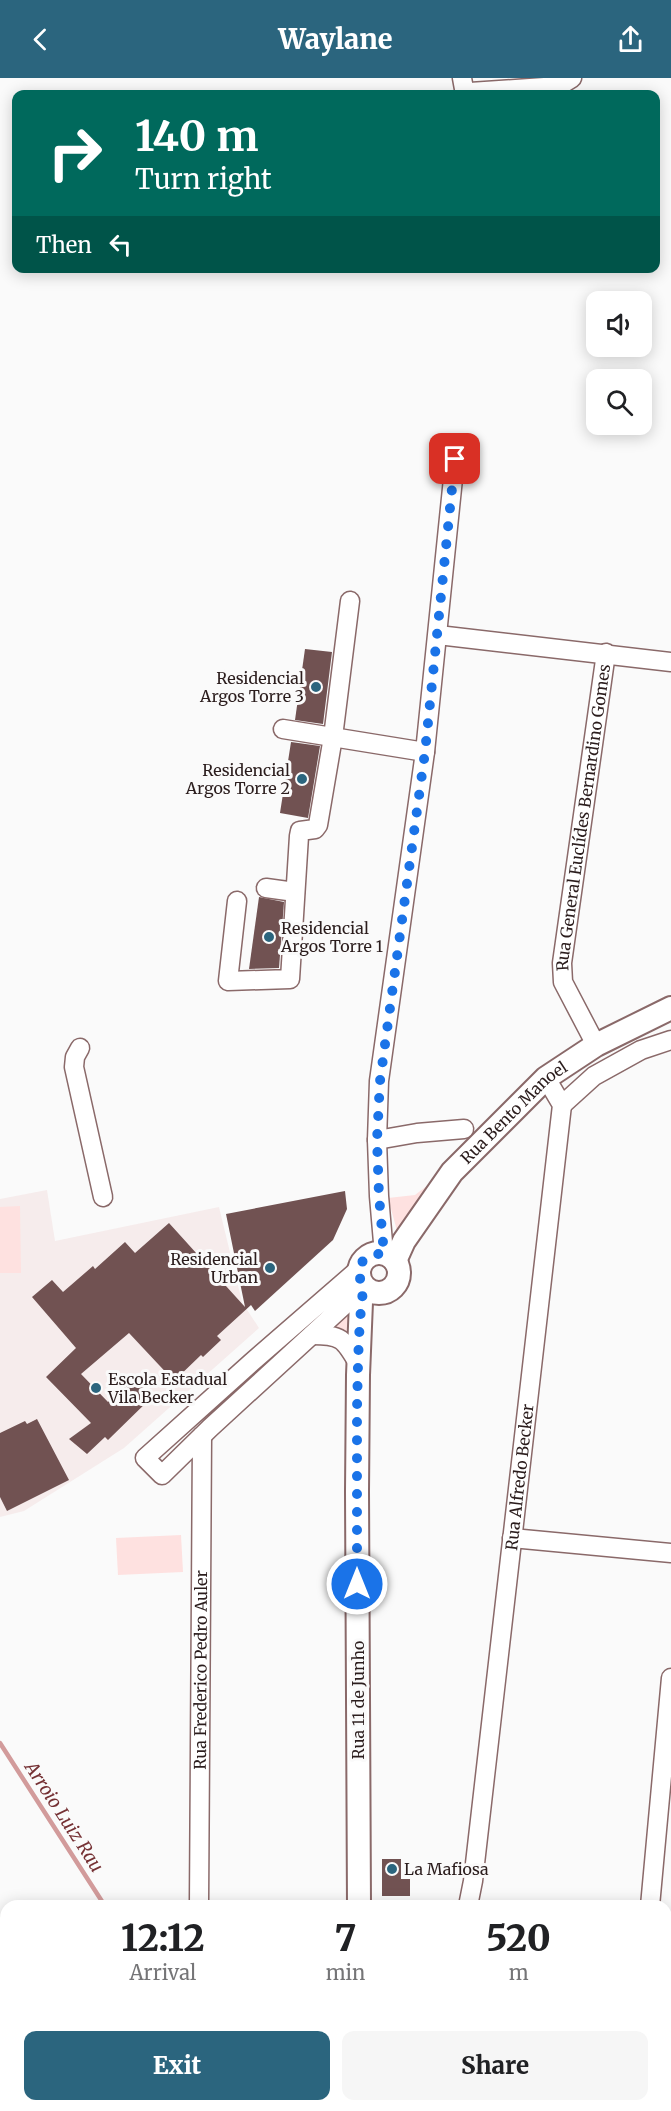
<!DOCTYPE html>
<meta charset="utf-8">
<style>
:root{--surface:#fff;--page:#f6f6f6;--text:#202124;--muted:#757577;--accent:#2b657e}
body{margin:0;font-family:Merriweather,serif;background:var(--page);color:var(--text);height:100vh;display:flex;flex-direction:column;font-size:22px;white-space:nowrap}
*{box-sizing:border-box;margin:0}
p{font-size:20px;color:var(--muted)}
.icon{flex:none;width:33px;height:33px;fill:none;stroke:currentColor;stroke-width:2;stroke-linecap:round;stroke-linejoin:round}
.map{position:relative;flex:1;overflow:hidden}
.drawer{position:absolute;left:0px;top:1822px;width:672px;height:212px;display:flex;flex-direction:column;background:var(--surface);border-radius:18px 18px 0 0;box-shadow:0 3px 15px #0003}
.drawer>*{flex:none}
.hud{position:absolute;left:12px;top:12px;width:648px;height:183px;border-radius:12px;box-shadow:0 3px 15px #0003;background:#00695c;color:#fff;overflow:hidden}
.tools{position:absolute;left:586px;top:213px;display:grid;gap:12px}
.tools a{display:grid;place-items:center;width:66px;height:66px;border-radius:12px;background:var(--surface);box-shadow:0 3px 15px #0003;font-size:30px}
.pin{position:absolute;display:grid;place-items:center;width:51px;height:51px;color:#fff;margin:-26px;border-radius:12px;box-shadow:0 3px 9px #0006}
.me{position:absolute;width:66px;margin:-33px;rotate:0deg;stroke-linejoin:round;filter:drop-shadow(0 0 4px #0008)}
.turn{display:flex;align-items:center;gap:21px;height:126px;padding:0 24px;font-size:27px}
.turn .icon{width:78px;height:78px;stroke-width:2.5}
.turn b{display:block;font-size:42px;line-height:51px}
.then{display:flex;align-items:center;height:57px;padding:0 24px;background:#0003;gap:12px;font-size:22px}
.eta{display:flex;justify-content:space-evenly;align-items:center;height:102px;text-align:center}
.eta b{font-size:36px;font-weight:800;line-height:42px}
.cta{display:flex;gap:12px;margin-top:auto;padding:12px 24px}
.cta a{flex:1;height:69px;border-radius:12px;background:var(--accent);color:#fff;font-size:24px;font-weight:800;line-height:69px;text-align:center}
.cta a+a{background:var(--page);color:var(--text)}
header{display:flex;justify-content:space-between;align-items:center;height:78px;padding:0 24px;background:var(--accent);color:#fff;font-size:27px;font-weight:800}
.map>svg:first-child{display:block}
.built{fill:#f6ecec}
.green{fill:#fee1e0}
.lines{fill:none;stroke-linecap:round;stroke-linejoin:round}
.stream{stroke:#d29b9b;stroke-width:4.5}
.building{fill:#715252}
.minor-casing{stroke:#8a6969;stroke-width:21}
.major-casing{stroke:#8a6969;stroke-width:26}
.minor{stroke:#fff;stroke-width:18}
.major{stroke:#fff;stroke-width:22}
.route{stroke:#1a73e8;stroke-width:10;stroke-dasharray:0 18}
.poi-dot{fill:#2b657e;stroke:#fafafa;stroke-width:2}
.labels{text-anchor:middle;stroke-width:6;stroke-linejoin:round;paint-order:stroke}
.poi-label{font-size:16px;fill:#2b1d1d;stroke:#fafafa;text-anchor:end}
.street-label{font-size:16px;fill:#2b1d1d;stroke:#fafafa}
.water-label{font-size:18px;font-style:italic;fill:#753134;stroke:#fafafa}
</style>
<header><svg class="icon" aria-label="back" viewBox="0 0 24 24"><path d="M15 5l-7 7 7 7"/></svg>Waylane<svg class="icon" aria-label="share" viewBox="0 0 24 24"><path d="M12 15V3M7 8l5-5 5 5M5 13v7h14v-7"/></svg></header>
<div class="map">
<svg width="671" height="2033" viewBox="0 0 671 2033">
<rect width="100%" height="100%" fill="#fafafa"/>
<!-- built -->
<polygon class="built" points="47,1112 55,1163 219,1129 242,1224 259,1250 124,1370 24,1433 0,1439 0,1121"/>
<!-- green -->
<g class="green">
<polygon points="436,1101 399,1160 388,1120 415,1117"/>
<polygon points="20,1128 21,1195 0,1195 0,1129"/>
<polygon points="357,1223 355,1273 321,1253"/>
<polygon points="181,1457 183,1494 118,1497 116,1460"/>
</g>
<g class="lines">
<!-- stream -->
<g class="stream">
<polyline points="0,1665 105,1828"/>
<polyline points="198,2028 199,2033"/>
</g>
</g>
<!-- building -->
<g class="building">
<polygon points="305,571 332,574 323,646 295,642"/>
<polygon points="291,664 320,668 308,740 280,735"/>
<polygon points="259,819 284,824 279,890 249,891"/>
<polygon points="345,1113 347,1131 333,1162 255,1233 251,1227 217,1258 221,1262 203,1279 201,1277 174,1303 129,1255 81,1296 108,1324 134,1299 153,1318 108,1362 105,1359 87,1376 69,1361 91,1345 46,1299 76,1270 32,1219 52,1202 63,1214 93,1188 95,1191 125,1164 135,1175 169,1145 245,1229 226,1136"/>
<polygon points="37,1341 69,1402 7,1433 0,1419 0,1355 25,1343 27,1346"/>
<polygon points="382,1781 401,1781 401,1801 410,1801 410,1818 382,1818"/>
</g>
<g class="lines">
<!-- minor casing -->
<g class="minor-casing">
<g id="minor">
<polyline points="462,0 464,11 470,14 559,8 572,0"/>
<polyline points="438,557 671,584"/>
<polyline points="283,651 425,674"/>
<polyline points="266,810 295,814"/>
<polyline points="237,823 228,903 290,901 299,758 300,753 315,751 318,747 333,659 350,523"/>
<path id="s1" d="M 596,967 L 563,904 L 562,885 L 606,575"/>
<polyline points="80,970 75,979 74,989 103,1119"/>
<polyline points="562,1027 594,998 641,972 671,962"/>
<polyline points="377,1062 417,1055 464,1051"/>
<polyline points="384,1176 379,1118 377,1062 379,1003 425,674 455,381"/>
<polyline points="359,1191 252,1284 145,1380 162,1397 210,1350 364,1209"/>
<path d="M 312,1257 C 342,1257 344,1261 358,1285"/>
<polyline points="512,1460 671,1475"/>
<path id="s2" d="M 199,1828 L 202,1358"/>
<path id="s3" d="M 468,1828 L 473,1803 L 562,1027 L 546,1000"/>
<polyline points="650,1828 671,1600"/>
<polyline points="0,1916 6,1924"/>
<polyline points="432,2028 434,2033"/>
<polyline points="641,2028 641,2033"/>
</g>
</g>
<!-- major casing -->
<g class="major-casing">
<g id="major">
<circle cx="379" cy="1195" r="20"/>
<path id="s4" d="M 395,1183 L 404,1163 L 452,1094 L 546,1000 L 596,967 L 671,930"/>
<polyline points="359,1828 357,1413 358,1297 361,1224 364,1209"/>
<polyline points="0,1867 6,1865"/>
<polyline points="172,2028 175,2033"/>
<polyline points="222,2028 224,2033"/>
</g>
</g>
<!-- minor -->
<use href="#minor" class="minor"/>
<!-- major -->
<use href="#major" class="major"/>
</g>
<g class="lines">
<!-- route -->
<path class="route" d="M 357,1506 C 357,1448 357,1390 357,1331 C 358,1292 358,1252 363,1213 C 364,1205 357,1199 359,1191 C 362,1179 373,1175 384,1176 L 379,1118 L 377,1062 L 380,1003 L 425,674 L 455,381"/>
</g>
<!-- markers -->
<g class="poi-dot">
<circle cx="316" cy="609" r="6"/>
<circle cx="302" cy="701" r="6"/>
<circle cx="269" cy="859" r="6"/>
<circle cx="270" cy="1190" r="6"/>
<circle cx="96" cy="1310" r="6"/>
<circle cx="392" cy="1791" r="6"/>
</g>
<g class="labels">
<!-- poi labels -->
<g class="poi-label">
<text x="304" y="606">Residencial<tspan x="304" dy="18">Argos Torre 3</tspan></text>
<text x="290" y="698">Residencial<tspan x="290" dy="18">Argos Torre 2</tspan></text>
<text x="281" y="856" text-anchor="start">Residencial<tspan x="281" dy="18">Argos Torre 1</tspan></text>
<text x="258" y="1187">Residencial<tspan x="258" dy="18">Urban</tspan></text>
<text x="108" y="1307" text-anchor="start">Escola Estadual<tspan x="108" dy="18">Vila Becker</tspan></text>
<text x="404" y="1797" text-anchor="start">La Mafiosa</text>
</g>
<!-- street labels -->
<g class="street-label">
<text dy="6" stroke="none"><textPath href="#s1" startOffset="237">Rua General Euclídes Bernardino Gomes</textPath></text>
<text dy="6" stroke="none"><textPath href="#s4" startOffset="192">Rua Bento Manoel</textPath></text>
<text dy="6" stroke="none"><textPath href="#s3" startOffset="432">Rua Alfredo Becker</textPath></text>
<text dy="6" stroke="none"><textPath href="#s2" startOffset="236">Rua Frederico Pedro Auler</textPath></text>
<text transform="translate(358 1622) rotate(-90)" y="6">Rua 11 de Junho</text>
</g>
<!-- water labels -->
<g class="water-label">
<text transform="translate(64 1739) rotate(57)" y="6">Arroio Luiz Rau</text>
</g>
</g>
</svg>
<div class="tools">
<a><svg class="icon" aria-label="sound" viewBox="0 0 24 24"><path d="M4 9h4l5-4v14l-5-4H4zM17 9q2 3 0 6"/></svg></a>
<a><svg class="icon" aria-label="search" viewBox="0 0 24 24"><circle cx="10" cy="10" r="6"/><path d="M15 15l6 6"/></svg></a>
</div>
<div class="pin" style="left:455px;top:381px;background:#d93025"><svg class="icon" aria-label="arrive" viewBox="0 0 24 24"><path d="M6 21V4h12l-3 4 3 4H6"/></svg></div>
<svg class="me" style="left:357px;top:1506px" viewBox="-20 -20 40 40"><circle r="17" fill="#1a73e8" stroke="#fff" stroke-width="3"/><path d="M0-11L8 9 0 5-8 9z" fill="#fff"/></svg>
<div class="hud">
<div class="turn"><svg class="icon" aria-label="right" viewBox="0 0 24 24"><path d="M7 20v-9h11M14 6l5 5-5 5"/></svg><div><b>140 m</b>Turn right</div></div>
<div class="then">Then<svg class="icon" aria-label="left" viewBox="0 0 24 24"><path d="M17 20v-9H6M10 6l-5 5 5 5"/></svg></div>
</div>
<section class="drawer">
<div class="eta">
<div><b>12:12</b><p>Arrival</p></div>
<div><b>7</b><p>min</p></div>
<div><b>520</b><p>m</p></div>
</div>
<div class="cta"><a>Exit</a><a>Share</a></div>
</section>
</div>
